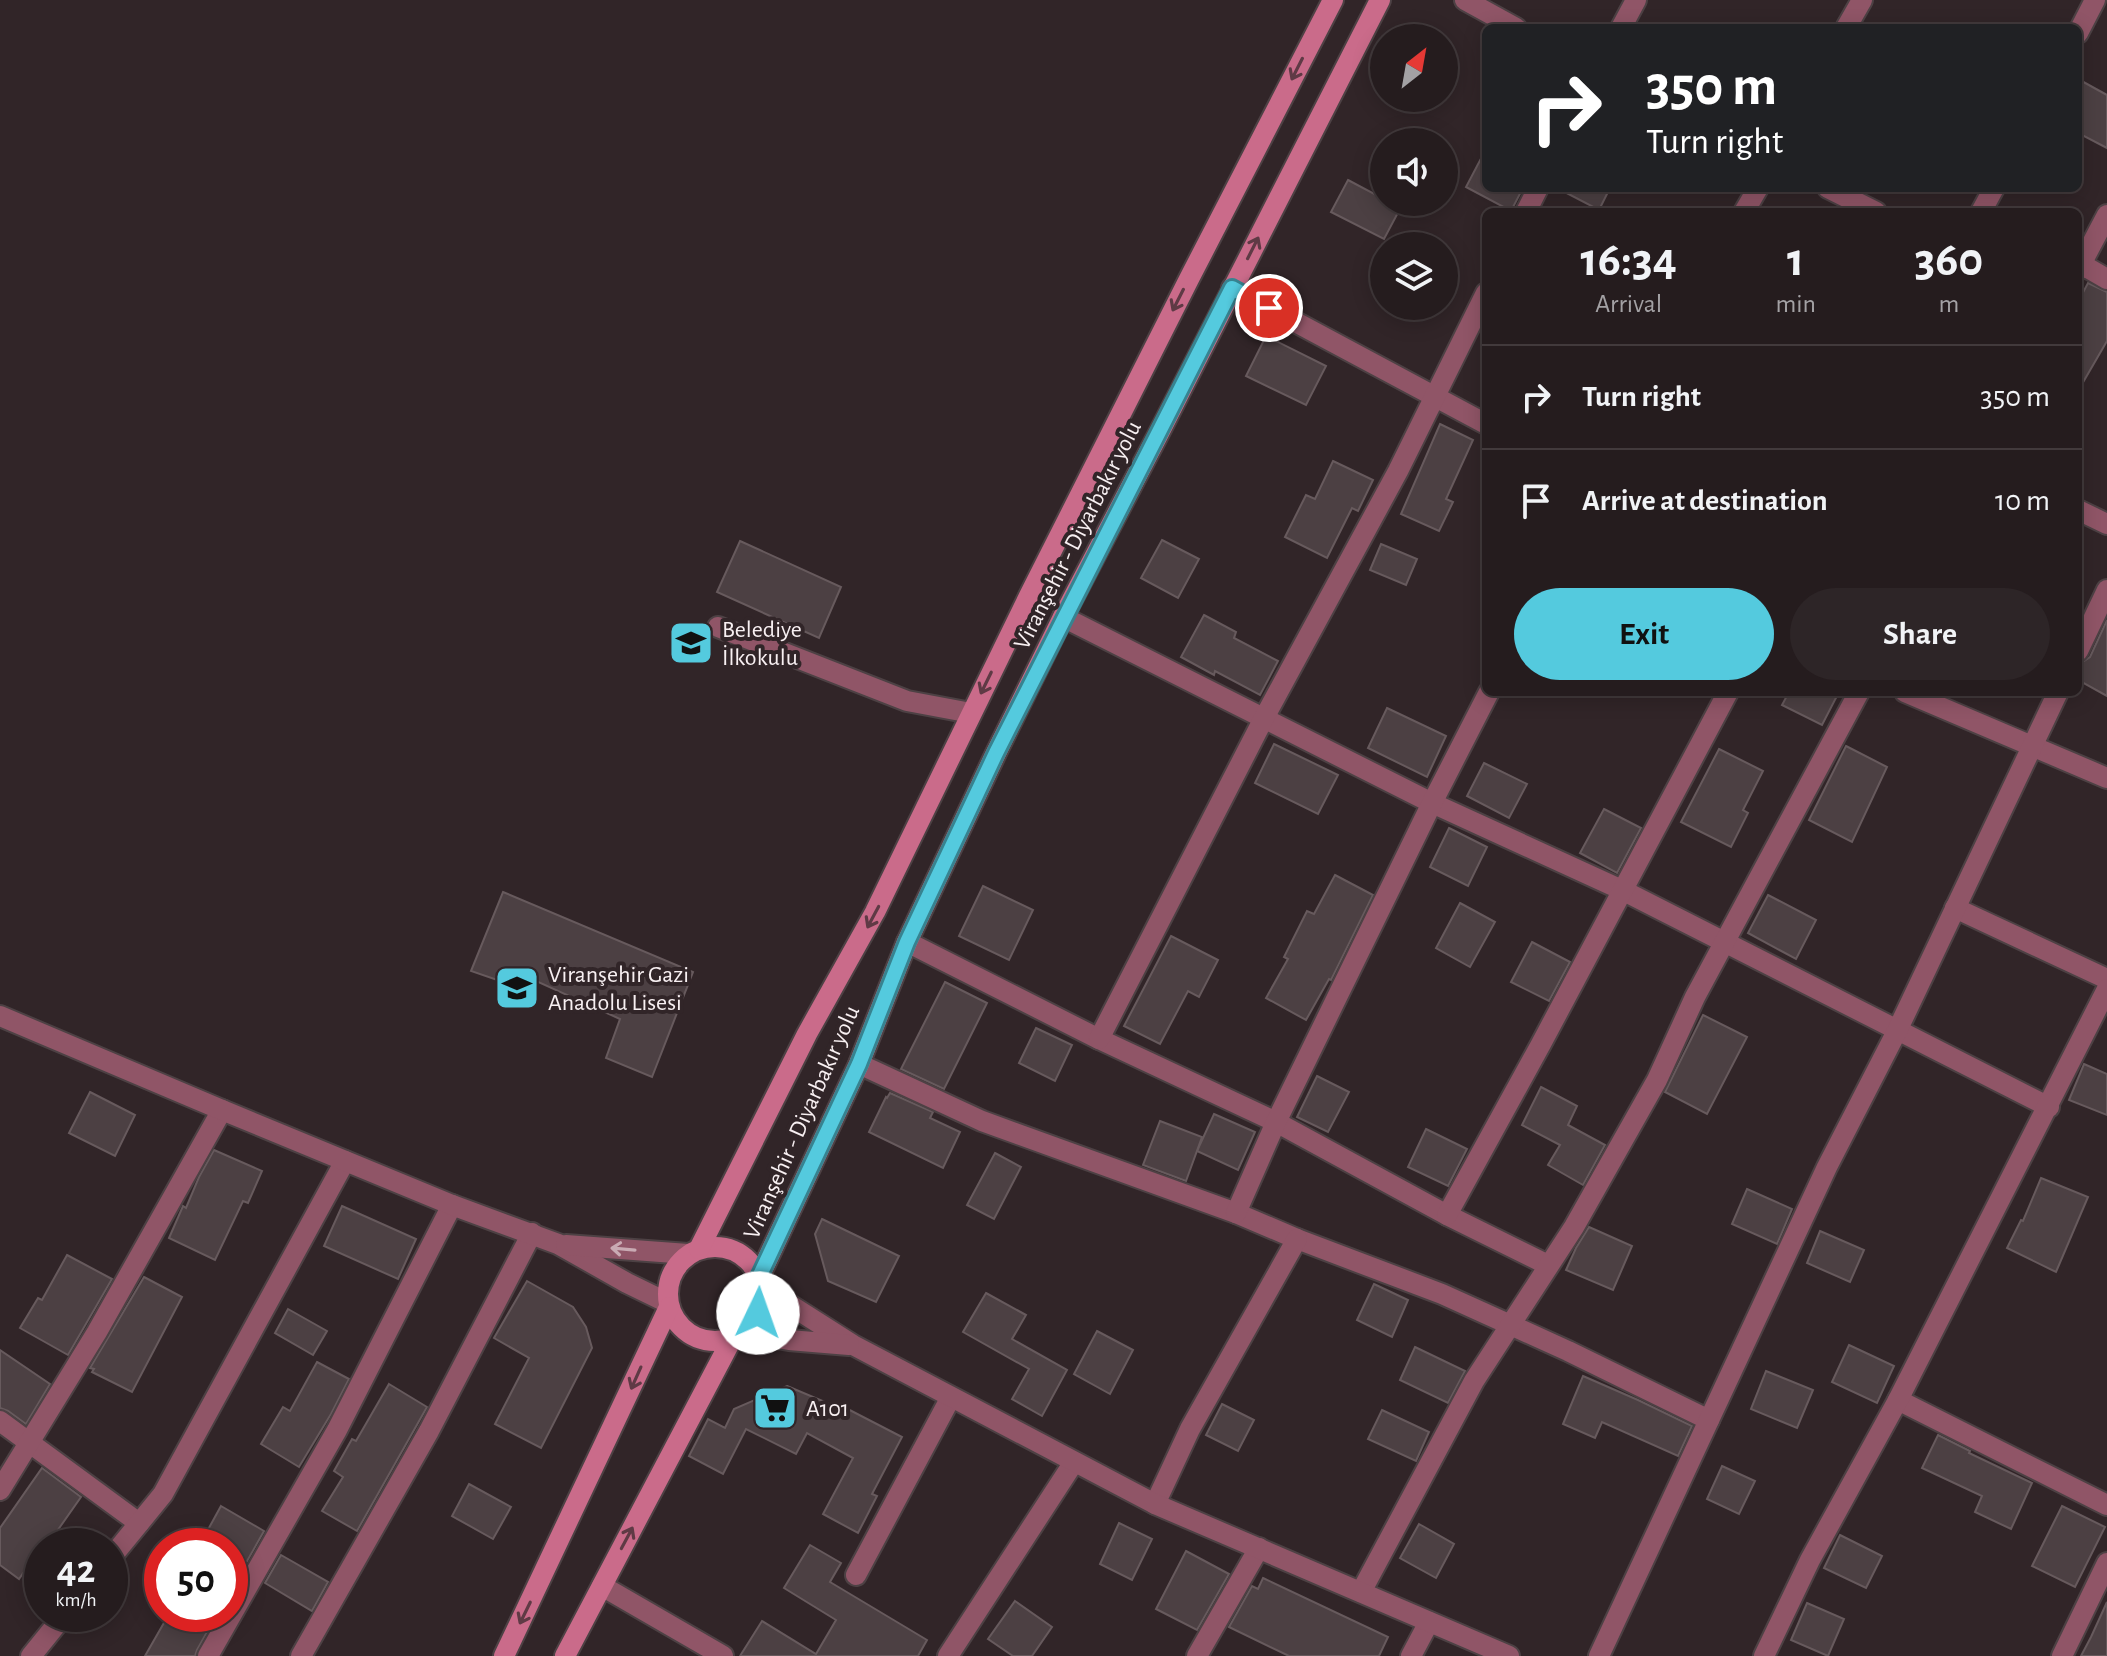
<!DOCTYPE html>
<meta charset="utf-8">
<style>
:root{--surface:#251c1e;--page:#2d2527;--text:#f1f3f6;--muted:#a3a1a4;--line:#423a3c;--accent:#54cade}
body{margin:0;font-family:"Alegreya Sans",sans-serif;background:var(--page);color:var(--text);height:100vh;display:flex;flex-direction:column;font-size:30px;white-space:nowrap}
*{box-sizing:border-box;margin:0}
p{font-size:26px;color:var(--muted)}
.icon{flex:none;width:44px;height:44px;fill:none;stroke:currentColor;stroke-width:2;stroke-linecap:round;stroke-linejoin:round}
.map{position:relative;flex:1;overflow:hidden}
.side{position:absolute;left:1482px;top:208px;width:600px;height:488px;display:flex;flex-direction:column;background:var(--surface);border-radius:12px;box-shadow:0 4px 20px #0003,0 0 0 2px var(--line)}
.side>*{flex:none}
.hud{position:absolute;left:1482px;top:24px;width:600px;height:168px;border-radius:12px;box-shadow:0 4px 20px #0003,0 0 0 2px var(--line);background:#202124;color:#fff;overflow:hidden}
.needle{width:52px;rotate:31deg}
.buttons{position:absolute;left:1370px;top:24px;display:grid;gap:16px}
.buttons a{display:grid;place-items:center;width:88px;height:88px;border-radius:50%;background:var(--surface);box-shadow:0 4px 20px #0003,0 0 0 2px var(--line);font-size:40px}
.speed{position:absolute;left:24px;top:1528px;display:flex;gap:16px;font-size:40px;font-weight:700;text-align:center}
.speed>*{display:grid;place-content:center;width:104px;height:104px;border-radius:50%;background:var(--surface);box-shadow:0 4px 20px #0003,0 0 0 2px var(--line);line-height:1}
.speed small{font-size:20px;font-weight:400}
.speed .limit{border:12px solid #d22;background:#fff;color:#111}
.pin{position:absolute;display:grid;place-items:center;width:68px;height:68px;color:#fff;margin:-34px;border:4px solid #fff;border-radius:50%;box-shadow:0 2px 8px #0007}
.me{position:absolute;width:88px;margin:-44px;rotate:3deg;stroke-linejoin:round;filter:drop-shadow(0 0 6px #0008)}
.turn{display:flex;align-items:center;gap:28px;height:168px;padding:0 32px;font-size:36px}
.turn .icon{width:104px;height:104px;stroke-width:2.5}
.turn b{display:block;font-size:56px;line-height:68px}
.eta{display:flex;justify-content:space-evenly;align-items:center;height:136px;text-align:center}
.eta b{font-size:48px;font-weight:700;line-height:56px}
.primary-button{display:flex;gap:16px;margin-top:auto;padding:16px 32px}
.primary-button a{flex:1;height:92px;border-radius:48px;background:var(--accent);color:#111;font-size:32px;font-weight:700;line-height:92px;text-align:center}
.primary-button a+a{background:var(--page);color:var(--text)}
ul{padding:0;list-style:none}
li{display:flex;align-items:center;gap:24px;height:104px;padding:0 32px;border-top:2px solid var(--line)}
li div{flex:1}
li b{display:block;font-size:30px}
li em{font-style:normal}
.map>svg:first-child{display:block}
.building{fill:#4c4043;stroke:#675a5d;stroke-width:2}
.lines{fill:none;stroke-linecap:round;stroke-linejoin:round}
.minor-casing{stroke:#4d4144;stroke-width:24}
.tertiary-casing{stroke:#4d4144;stroke-width:24}
.secondary-casing{stroke:#4d4144;stroke-width:24}
.minor{stroke:#905567;stroke-width:20}
.tertiary{stroke:#905567;stroke-width:20}
.secondary{stroke:#ca6b8a;stroke-width:20}
.oneway{stroke:#5f3a45}
.oneway2{stroke:#c9aab3}
.route-casing{stroke:#378390;stroke-width:20}
.route{stroke:#54cade;stroke-width:14}
.labels{text-anchor:middle;stroke-width:8;stroke-linejoin:round;paint-order:stroke}
.street-label{font-size:24px;fill:#f8f0f2;stroke:#312528}
.poi-label{font-size:24px;fill:#f8f0f2;stroke:#312528;text-anchor:start}
</style>
<div class="map">
<svg width="2107" height="1656" viewBox="0 0 2107 1656">
<rect width="100%" height="100%" fill="#312528"/>
<!-- building -->
<g class="building">
<polygon points="2078,79 2107,95 2107,148 2078,133"/>
<polygon points="1486,149 1486,188 1523,188 1511,211 1466,187"/>
<polygon points="1348,180 1384,199 1384,202 1391,202 1401,207 1384,239 1331,212"/>
<polygon points="1557,188 1610,188 1599,210"/>
<polygon points="2088,283 2107,292 2107,341 2078,391 2078,302"/>
<polygon points="1266,336 1326,366 1306,405 1246,376"/>
<polygon points="1440,424 1473,440 1446,499 1453,502 1439,531 1401,514"/>
<polygon points="1333,461 1373,480 1358,511 1352,508 1327,558 1285,537 1306,495 1315,499"/>
<polygon points="1162,540 1199,559 1178,598 1141,578"/>
<polygon points="740,541 841,587 819,638 717,592"/>
<polygon points="1381,544 1417,559 1406,585 1370,570"/>
<polygon points="1204,615 1236,632 1234,638 1278,661 1260,695 1215,671 1214,675 1181,657"/>
<polygon points="2107,620 2107,696 2078,680 2078,668 2081,663 2090,657"/>
<polygon points="1789,692 1839,692 1822,725 1782,705"/>
<polygon points="1387,708 1446,736 1427,777 1368,748"/>
<polygon points="1274,744 1338,775 1318,814 1255,783"/>
<polygon points="1846,746 1887,767 1852,842 1809,820"/>
<polygon points="1719,749 1763,771 1743,810 1748,813 1731,847 1681,822"/>
<polygon points="1484,763 1527,784 1509,818 1467,796"/>
<polygon points="1604,809 1641,828 1617,873 1580,853"/>
<polygon points="1449,828 1487,847 1468,886 1430,867"/>
<polygon points="1335,875 1373,895 1331,980 1329,979 1306,1020 1266,998 1288,959 1284,957 1307,911 1314,914"/>
<polygon points="983,886 1033,910 1009,960 959,936"/>
<polygon points="503,892 693,972 652,1077 606,1058 620,1019 512,970 506,983 471,971"/>
<polygon points="1768,895 1816,920 1796,959 1748,933"/>
<polygon points="1460,903 1495,922 1470,967 1436,948"/>
<polygon points="1171,936 1218,960 1199,997 1188,991 1160,1044 1124,1026"/>
<polygon points="1532,942 1570,962 1549,1001 1511,982"/>
<polygon points="945,982 987,1003 944,1089 901,1069"/>
<polygon points="1703,1015 1747,1037 1707,1114 1665,1092"/>
<polygon points="1036,1028 1072,1045 1055,1081 1019,1063"/>
<polygon points="2084,1064 2107,1074 2107,1115 2069,1100"/>
<polygon points="1317,1076 1349,1092 1328,1132 1297,1117"/>
<polygon points="1541,1087 1577,1106 1568,1125 1605,1145 1583,1185 1548,1165 1560,1145 1522,1125"/>
<polygon points="90,1092 135,1115 115,1156 69,1133"/>
<polygon points="890,1093 933,1112 930,1118 960,1132 943,1168 869,1132 886,1097 887,1098"/>
<polygon points="1214,1114 1255,1132 1238,1170 1197,1151"/>
<polygon points="1160,1121 1202,1137 1186,1181 1143,1165"/>
<polygon points="1426,1129 1467,1149 1448,1186 1408,1167"/>
<polygon points="214,1150 262,1171 248,1203 243,1201 215,1260 169,1238 183,1206 186,1208 199,1177"/>
<polygon points="995,1153 1021,1167 994,1219 967,1205"/>
<polygon points="2041,1178 2088,1197 2056,1272 2007,1248 2021,1220 2023,1221"/>
<polygon points="1747,1189 1792,1209 1777,1244 1732,1224"/>
<polygon points="342,1206 416,1239 398,1279 324,1246"/>
<polygon points="822,1219 899,1256 876,1302 828,1281 815,1234"/>
<polygon points="1589,1227 1632,1246 1613,1290 1566,1270 1576,1248"/>
<polygon points="1820,1231 1864,1250 1850,1282 1807,1263"/>
<polygon points="67,1255 112,1279 68,1355 20,1328 38,1298 42,1300"/>
<polygon points="144,1277 182,1297 132,1392 92,1372 94,1369 90,1368"/>
<polygon points="527,1281 573,1307 586,1327 592,1348 541,1448 495,1424 529,1358 494,1338"/>
<polygon points="1374,1284 1408,1300 1392,1337 1357,1320"/>
<polygon points="986,1293 1026,1315 1012,1339 1067,1370 1042,1416 1012,1399 1029,1369 963,1332"/>
<polygon points="288,1309 327,1331 313,1355 275,1333"/>
<polygon points="1097,1331 1133,1350 1110,1394 1074,1374"/>
<polygon points="1849,1345 1894,1366 1877,1403 1832,1382"/>
<polygon points="1415,1347 1465,1371 1448,1403 1400,1380"/>
<polygon points="0,1350 50,1384 26,1424 8,1411 0,1408"/>
<polygon points="317,1362 349,1379 331,1414 299,1467 261,1444 283,1407 290,1411"/>
<polygon points="1766,1371 1813,1390 1797,1428 1751,1409"/>
<polygon points="1583,1376 1638,1400 1692,1426 1678,1456 1602,1422 1595,1438 1563,1424"/>
<polygon points="389,1384 427,1407 357,1531 322,1511 343,1477 334,1471 352,1439 356,1441"/>
<polygon points="787,1386 839,1408 840,1405 902,1437 872,1494 877,1496 858,1533 823,1514 853,1458 807,1433 796,1454 746,1429 723,1474 689,1456 708,1419 725,1428 734,1409"/>
<polygon points="1222,1404 1254,1420 1238,1451 1206,1435"/>
<polygon points="1382,1410 1429,1432 1416,1461 1368,1439"/>
<polygon points="1938,1435 1970,1451 1969,1453 2032,1483 2011,1529 1975,1512 1982,1496 1922,1468"/>
<polygon points="1722,1466 1755,1481 1739,1514 1707,1499"/>
<polygon points="42,1468 81,1497 48,1544 46,1542 42,1546 19,1579 0,1565 0,1528"/>
<polygon points="469,1484 511,1507 493,1539 452,1516"/>
<polygon points="221,1506 264,1531 242,1570 230,1563 230,1546 199,1546"/>
<polygon points="2062,1506 2105,1527 2075,1587 2032,1566"/>
<polygon points="1119,1523 1152,1539 1132,1580 1100,1564"/>
<polygon points="1419,1524 1454,1544 1436,1578 1400,1558"/>
<polygon points="1840,1535 1882,1556 1866,1588 1824,1568"/>
<polygon points="810,1545 841,1563 830,1582 927,1640 918,1656 740,1656 762,1621 816,1654 836,1620 784,1588"/>
<polygon points="1186,1551 1229,1574 1197,1630 1156,1609"/>
<polygon points="281,1555 328,1582 312,1611 265,1583"/>
<polygon points="1263,1578 1388,1637 1379,1656 1289,1656 1229,1627 1252,1586 1258,1589"/>
<polygon points="1015,1601 1052,1627 1032,1656 1013,1656 988,1639"/>
<polygon points="2107,1602 2107,1656 2081,1656 2091,1637"/>
<polygon points="1807,1603 1844,1619 1828,1656 1791,1640"/>
<polygon points="169,1614 217,1614 197,1650 195,1656 145,1656"/>
</g>
<g class="lines">
<!-- minor casing -->
<g class="minor-casing">
<g id="minor">
<polyline points="1465,0 1516,28"/>
<polyline points="1621,28 1636,0"/>
<polyline points="1846,28 1862,0"/>
<polyline points="2078,33 2095,0"/>
<polyline points="1828,188 1876,212"/>
<polyline points="1526,212 1538,188"/>
<polyline points="1744,212 1758,188"/>
<polyline points="1981,212 1994,188"/>
<polyline points="2081,264 2107,279"/>
<polyline points="2078,270 2107,215"/>
<polyline points="1232,288 1486,424"/>
<polyline points="2078,510 2107,524"/>
<polyline points="1063,617 1432,803 1622,890 2049,1107"/>
<polyline points="718,627 907,701 971,713"/>
<polyline points="2078,651 2107,590"/>
<polyline points="1905,692 2107,778"/>
<polyline points="1955,908 2107,979"/>
<polyline points="907,942 1099,1039 1276,1122 1447,1215 1548,1265"/>
<polyline points="1099,1039 1264,718 1398,471 1486,293"/>
<polyline points="859,1064 982,1121 1236,1213 1297,1239 1442,1294 1568,1351 1709,1420"/>
<polyline points="1236,1213 1276,1122 1432,803 1489,692"/>
<polyline points="1447,1215 1541,1044 1728,692"/>
<polyline points="1898,1400 2107,1505"/>
<polyline points="0,1421 139,1523"/>
<polyline points="0,1490 97,1332 222,1110"/>
<polyline points="1155,1504 1190,1429 1297,1239"/>
<polyline points="110,1559 163,1494 345,1161"/>
<polyline points="856,1575 951,1397"/>
<polyline points="602,1586 723,1656"/>
<polyline points="1361,1592 1474,1381 1574,1227 1657,1080 1695,997 1859,692"/>
<polyline points="31,1656 65,1614"/>
<polyline points="208,1656 337,1430 452,1205"/>
<polyline points="301,1656 429,1431 532,1233"/>
<polyline points="948,1656 1074,1462"/>
<polyline points="1197,1656 1259,1548"/>
<polyline points="1411,1656 1429,1622"/>
<polyline points="1599,1656 1827,1167 1897,1031 2058,692"/>
<polyline points="1764,1656 1810,1560 1898,1400 2107,989"/>
<polyline points="2062,1656 2107,1563"/>
</g>
</g>
<!-- tertiary casing -->
<g class="tertiary-casing">
<g id="tertiary">
<polyline points="0,1016 222,1110 452,1205 558,1244 627,1283 668,1303"/>
<polyline points="566,1245 688,1254"/>
<polyline points="762,1290 787,1303 853,1345 1155,1504 1509,1656"/>
<polyline points="743,1332 789,1340 849,1345"/>
</g>
</g>
<!-- secondary casing -->
<g class="secondary-casing">
<g id="secondary">
<circle cx="715" cy="1294" r="47"/>
<polyline points="699,1249 807,1034 875,912 1029,596 1189,279 1333,0"/>
<polyline points="759,1277 859,1064 907,942 996,753 1063,617 1158,435 1380,0"/>
<polyline points="504,1656 669,1307"/>
<polyline points="565,1656 733,1337"/>
</g>
</g>
<!-- minor -->
<use href="#minor" class="minor"/>
<!-- tertiary -->
<use href="#tertiary" class="tertiary"/>
<!-- secondary -->
<use href="#secondary" class="secondary"/>
</g>
<!-- one-way arrows -->
<defs><path id="oneway-shaft" d="M-6 0H5M1.5-3L5.5 0L1.5 3" fill="none" stroke-width="1.6" stroke-linecap="round" stroke-linejoin="round" transform="scale(2)"/></defs>
<g class="oneway">
<use href="#oneway-shaft" transform="translate(1297 69) rotate(117)"/>
<use href="#oneway-shaft" transform="translate(1253 248) rotate(-63)"/>
<use href="#oneway-shaft" transform="translate(1178 300) rotate(117)"/>
<use href="#oneway-shaft" transform="translate(986 683) rotate(116)"/>
<use href="#oneway-shaft" transform="translate(873 917) rotate(118)"/>
<use href="#oneway-shaft" transform="translate(636 1378) rotate(114)"/>
<use href="#oneway-shaft" transform="translate(627 1538) rotate(-62)"/>
<use href="#oneway-shaft" transform="translate(525 1613) rotate(116)"/>
</g>
<use class="oneway2" href="#oneway-shaft" transform="translate(623 1249) rotate(-175)"/>
<g class="lines">
<!-- route casing -->
<g class="route-casing">
<polyline id="route" points="758,1313 762,1290 759,1277 859,1064 907,942 996,753 1232,288 1269,308"/>
</g>
<!-- route -->
<use href="#route" class="route"/>
</g>
<!-- icons -->
<defs>
<g id="school-square" transform="scale(2.3)"><rect x="-9" y="-9" width="18" height="18" rx="4" fill="#54cade" stroke="#312528"/><path d="M0-5L7-2L0 1L-7-2ZM-4 1L0 2.5L4 1V4Q0 6-4 4Z" fill="#111"/></g>
<g id="supermarket-square" transform="scale(2.3)"><rect x="-9" y="-9" width="18" height="18" rx="4" fill="#54cade" stroke="#312528"/><path d="M-6-5.5h2.5l.6 2H6L4.5 2H-2.5L-4.4-4H-6ZM-1.5 3.2a1.3 1.3 0 1 0 .1 0ZM3 3.2a1.3 1.3 0 1 0 .1 0Z" fill="#111"/></g>
</defs>
<g fill-rule="evenodd">
<use href="#school-square" x="691" y="643"/>
<use href="#school-square" x="517" y="988"/>
<use href="#supermarket-square" x="775" y="1408"/>
</g>
<g class="labels">
<!-- street labels -->
<g class="street-label">
<text transform="translate(1077 535) rotate(-63)" y="8">Viranşehir - Diyarbakır yolu</text>
<text transform="translate(801 1122) rotate(-66)" y="8">Viranşehir - Diyarbakır yolu</text>
</g>
<!-- poi labels -->
<g class="poi-label">
<text x="722" y="637">Belediye<tspan x="722" dy="28">İlkokulu</tspan></text>
<text x="548" y="982">Viranşehir Gazi<tspan x="548" dy="28">Anadolu Lisesi</tspan></text>
<text x="806" y="1416">A101</text>
</g>
</g>
</svg>
<div class="buttons">
<a><svg class="needle" viewBox="-14 -14 28 28"><path d="M0-13l5 13h-10z" fill="#e53935"/><path d="M0 13l5-13h-10z" fill="#a3a1a4"/></svg></a>
<a><svg class="icon" aria-label="sound" viewBox="0 0 24 24"><path d="M4 9h4l5-4v14l-5-4H4zM17 9q2 3 0 6"/></svg></a>
<a><svg class="icon" aria-label="layers" viewBox="0 0 24 24"><path d="M12 4l9 5-9 5-9-5zM3 14l9 5 9-5"/></svg></a>
</div>
<div class="speed"><div>42<small>km/h</small></div><div class="limit">50</div></div>
<div class="pin" style="left:1269px;top:308px;background:#d93025"><svg class="icon" aria-label="arrive" viewBox="0 0 24 24"><path d="M6 21V4h12l-3 4 3 4H6"/></svg></div>
<svg class="me" style="left:758px;top:1313px" viewBox="-20 -20 40 40"><circle r="19" fill="#fff"/><path d="M0-13L10 11 0 6-10 11z" fill="#54cade"/></svg>
<div class="hud">
<div class="turn"><svg class="icon" aria-label="right" viewBox="0 0 24 24"><path d="M7 20v-9h11M14 6l5 5-5 5"/></svg><div><b>350 m</b>Turn right</div></div>
</div>
<section class="side">
<div class="eta">
<div><b>16:34</b><p>Arrival</p></div>
<div><b>1</b><p>min</p></div>
<div><b>360</b><p>m</p></div>
</div>
<ul>
<li><svg class="icon" aria-label="right" viewBox="0 0 24 24"><path d="M7 20v-9h11M14 6l5 5-5 5"/></svg><div><b>Turn right</b></div><em>350 m</em></li>
<li><svg class="icon" aria-label="arrive" viewBox="0 0 24 24"><path d="M6 21V4h12l-3 4 3 4H6"/></svg><div><b>Arrive at destination</b></div><em>10 m</em></li>
</ul>
<div class="primary-button"><a>Exit</a><a>Share</a></div>
</section>
</div>
